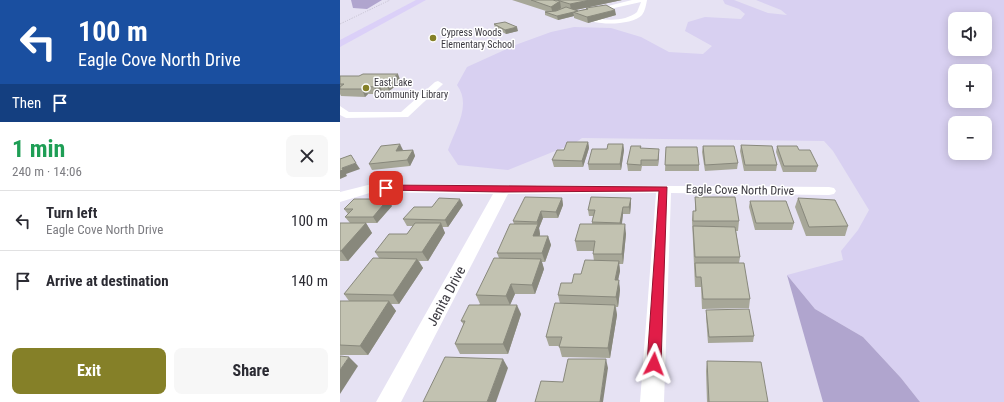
<!DOCTYPE html>
<meta charset="utf-8">
<style>
:root{--surface:#fff;--page:#f7f7f7;--text:#2b2b33;--muted:#7c7c81;--line:#e1e1e2;--accent:#858028}
body{margin:0;font-family:"Roboto Condensed",sans-serif;background:var(--page);color:var(--text);height:100vh;display:flex;flex-direction:column;font-size:15px;white-space:nowrap}
*{box-sizing:border-box;margin:0}
p{font-size:13px;color:var(--muted)}
.icon{flex:none;width:22px;height:22px;fill:none;stroke:currentColor;stroke-width:2;stroke-linecap:round;stroke-linejoin:round}
.map{position:relative;flex:1;overflow:hidden}
.drawer{display:flex;flex-direction:column;background:var(--surface);width:340px}
.drawer>*{flex:none}
.guide{background:#1a4fa0;color:#fff;overflow:hidden}
.tools{position:absolute;left:608px;top:12px;display:grid;gap:8px}
.tools a{display:grid;place-items:center;width:44px;height:44px;border-radius:8px;background:var(--surface);box-shadow:0 2px 10px #0003;font-size:20px}
.pin{position:absolute;display:grid;place-items:center;width:34px;height:34px;color:#fff;margin:-17px;border-radius:8px;box-shadow:0 2px 6px #0006}
.me{position:absolute;width:44px;margin:-22px;rotate:3deg;stroke-linejoin:round;filter:drop-shadow(0 0 3px #0008)}
.turn{display:flex;align-items:center;gap:14px;height:84px;padding:0 12px;font-size:18px}
.turn .icon{width:52px;height:52px;stroke-width:2.5}
.turn b{display:block;font-size:28px;line-height:34px}
.then{display:flex;align-items:center;height:38px;padding:0 12px;background:#0003;gap:8px;font-size:15px}
.round{display:grid;place-items:center;flex:none;width:42px;height:42px;border-radius:8px;background:var(--page)}
.summary{display:flex;align-items:center;justify-content:space-between;height:68px;padding:0 12px}
h1{font-size:24px;font-weight:700;line-height:30px;color:#1e9e55}
.primary-button{display:flex;gap:8px;margin-top:auto;padding:8px 12px}
.primary-button a{flex:1;height:46px;border-radius:8px;background:var(--accent);color:#fff;font-size:16px;font-weight:700;line-height:46px;text-align:center}
.primary-button a+a{background:var(--page);color:var(--text)}
ul{padding:0;list-style:none}
li{display:flex;align-items:center;gap:12px;height:60px;padding:0 12px;border-top:1px solid var(--line)}
li div{flex:1}
li b{display:block;font-size:15px}
li em{font-style:normal}
main{display:flex;flex:1;min-height:0}
.map>svg:first-child{display:block}
.green{fill:#d8d0f1;fill-rule:evenodd}
.water{fill:#b0a5ce}
.lines{fill:none;stroke-linecap:round;stroke-linejoin:round}
.path{stroke:#aeaab8;stroke-width:1;stroke-dasharray:0.5 1.5;stroke-linecap:butt}
.minor{fill:#fff;fill-rule:evenodd}
.major{fill:#dbd0f8;fill-rule:evenodd}
.wall{fill:#a7a798}
.shaded-wall{fill:#88887c}
.building{fill:#c2c2b1;stroke:#88887c}
.route{fill:#e11d48;stroke:#92132f}
.poi-dot{fill:#858028;stroke:#fff;stroke-width:1.5}
.labels{text-anchor:middle;stroke-width:3;stroke-linejoin:round;paint-order:stroke}
.far-poi-label{font-size:10px;fill:#3b3940;stroke:#fff;text-anchor:start}
.street-label{font-size:12px;fill:#3b3940;stroke:#fff}
.near-street-label{font-size:14px;fill:#3b3940;stroke:#fff}
</style>
<main>
<section class="drawer">
<div class="guide">
<div class="turn"><svg class="icon" aria-label="left" viewBox="0 0 24 24"><path d="M17 20v-9H6M10 6l-5 5 5 5"/></svg><div><b>100 m</b>Eagle Cove North Drive</div></div>
<div class="then">Then<svg class="icon" aria-label="arrive" viewBox="0 0 24 24"><path d="M6 21V4h12l-3 4 3 4H6"/></svg></div>
</div>
<div class="summary"><div><h1>1 min</h1><p>240 m · 14:06</p></div><a class="round"><svg class="icon" aria-label="close" viewBox="0 0 24 24"><path d="M6 6l12 12M18 6L6 18"/></svg></a></div>
<ul>
<li><svg class="icon" aria-label="left" viewBox="0 0 24 24"><path d="M17 20v-9H6M10 6l-5 5 5 5"/></svg><div><b>Turn left</b><p>Eagle Cove North Drive</p></div><em>100 m</em></li>
<li><svg class="icon" aria-label="arrive" viewBox="0 0 24 24"><path d="M6 21V4h12l-3 4 3 4H6"/></svg><div><b>Arrive at destination</b></div><em>140 m</em></li>
</ul>
<div class="primary-button"><a>Exit</a><a>Share</a></div>
</section>
<div class="map">
<svg width="664" height="402" viewBox="0 0 664 402">
<rect width="100%" height="100%" fill="#e6e2f3"/>
<!-- green -->
<path class="green" d="M 383,0 L 394,0 L 428,13 L 447,15 L 441,10 L 416,0 L 664,0 L 664,402 L 580,402 L 561,378 L 523,337 L 475,309 L 447,275 L 503,260 L 501,251 L 518,230 L 529,210 L 493,151 L 484,141 L 242,138 L 235,143 L 168,170 L 118,165 L 108,150 C 115,130 132,105 117,85 L 127,67 L 178,44 L 211,32 L 234,27 L 271,28 L 301,37 L 329,52 L 363,54 L 372,46 L 345,31 L 348,22 L 365,17 L 401,19 L 405,14 L 399,9 L 385,4 ZM 615,19 L 645,19 L 645,49 L 615,49 ZM 615,71 L 645,71 L 645,101 L 615,101 ZM 615,123 L 645,123 L 645,153 L 615,153 Z"/>
<!-- water -->
<g class="water">
<polygon points="11,0 42,0 27,9 13,8"/>
<polygon points="447,275 475,309 523,337 561,378 580,402 483,402"/>
</g>
<g class="lines">
<!-- path -->
<polyline class="path" points="0,24 50,0"/>
<!-- minor -->
<g class="minor">
<path d="M 292,0 L 307,0 C 306,5 305,11 302,15 C 292,26 252,26 242,17 L 248,11 ZM 301,2 L 297,12 C 285,22 263,21 249,16 L 252,13 Z"/>
<polygon points="98,81 103,84 101,86 68,117 6,118 0,115 0,106 9,112 61,112 95,82"/>
<polygon points="32,184 489,187 494,188 496,191 494,194 489,195 331,193 324,402 300,402 316,193 168,194 61,402 36,402 153,194 33,192 0,202 0,192"/>
</g>
<!-- major -->
<polygon class="major" points="76,0 86,0 0,47 0,40"/>
</g>
<!-- wall -->
<g class="wall">
<polygon points="172,0 282,0 235,10 238,11 246,9 246,8 276,15 248,23 234,18 234,16 218,20 205,15 205,12 206,11"/>
<polygon points="154,24 178,31 166,34 155,28"/>
<polygon points="0,76 61,82 49,91 42,91 37,94 28,94 25,97 1,96 0,94"/>
<polygon points="248,142 249,148 243,167 214,167 212,160 224,150"/>
<polygon points="283,144 284,150 281,170 249,170 248,164 267,149"/>
<polygon points="401,145 437,165 436,171 404,171 400,151"/>
<polygon points="301,146 301,148 319,155 318,166 302,166 301,171 288,171 287,164"/>
<polygon points="363,146 398,163 397,169 365,171 362,152"/>
<polygon points="437,146 459,150 478,166 476,172 443,172 436,152"/>
<polygon points="326,147 359,165 359,171 325,171"/>
<polygon points="63,150 73,150 75,156 70,166 32,170 29,164"/>
<polygon points="355,197 399,221 398,231 396,231 400,257 399,263 410,299 409,308 362,309 361,287 355,287 352,220 353,211 355,211"/>
<polygon points="222,198 223,205 218,218 203,218 199,228 200,234 200,236 208,236 211,245 205,262 202,262 204,269 195,294 175,294 170,305 181,314 168,354 120,354 115,344 124,325 121,321 140,304 136,295 159,258 157,253 174,224 173,221"/>
<polygon points="291,198 291,204 290,214 283,214 282,224 286,234 283,264 279,264 280,271 278,280 280,290 278,307 276,307 277,315 270,358 222,357 219,346 209,346 206,337 220,304 218,295 241,274 254,261 253,254 254,251 237,251 235,241 252,224 252,222 253,216 249,216 248,210"/>
<polygon points="458,198 508,226 505,236 466,236 455,207"/>
<polygon points="410,201 454,223 452,230 415,230 409,207"/>
<polygon points="123,205 108,227 102,227 105,233 88,261 79,261 83,268 59,304 51,304 56,311 28,355 0,355 0,301 9,301 4,294 39,258 35,252 67,234 73,226 67,226 63,219 92,207"/>
<polygon points="52,206 37,223 26,223 32,233 8,261 0,261 0,223 10,223 5,217 8,214 4,209"/>
<polygon points="366,310 414,336 413,342 368,343 366,317"/>
<polygon points="367,361 428,402 367,402 366,371"/>
</g>
<!-- shaded-wall -->
<g class="shaded-wall">
<polygon points="250,0 282,0 231,11 230,4"/>
<polygon points="220,1 221,8 213,14 211,7"/>
<polygon points="275,10 276,15 248,23 247,17"/>
<polygon points="233,12 234,16 218,20 217,16"/>
<polygon points="177,27 178,31 166,34 165,30"/>
<polygon points="58,74 61,82 49,91 46,83"/>
<polygon points="39,83 42,91 37,94 34,87"/>
<polygon points="24,86 28,94 25,97 22,89"/>
<polygon points="248,142 249,148 243,167 242,161"/>
<polygon points="60,144 63,150 59,157 56,151"/>
<polygon points="283,144 284,150 281,170 280,164"/>
<polygon points="319,149 319,155 318,166 318,160"/>
<polygon points="73,150 75,156 70,166 67,160"/>
<polygon points="16,163 20,169 6,174 7,176 0,179 0,171 2,168"/>
<polygon points="222,198 223,205 218,218 216,212"/>
<polygon points="291,198 291,204 290,214 289,207"/>
<polygon points="48,199 52,206 37,223 33,217"/>
<polygon points="120,199 123,205 108,227 105,220"/>
<polygon points="283,207 283,214 281,229 280,223"/>
<polygon points="201,211 203,218 199,228 200,234 196,245 193,236 198,225 197,222"/>
<polygon points="26,223 32,233 8,261 1,251"/>
<polygon points="101,223 105,233 88,261 82,252"/>
<polygon points="285,224 286,234 283,264 282,254"/>
<polygon points="208,236 211,245 205,262 202,253"/>
<polygon points="77,259 83,268 59,304 53,295"/>
<polygon points="201,259 204,269 195,294 192,285"/>
<polygon points="279,261 280,271 276,290 275,280"/>
<polygon points="279,280 280,290 278,307 276,297"/>
<polygon points="171,284 175,294 170,305 166,296"/>
<polygon points="49,301 56,311 28,355 20,346"/>
<polygon points="177,305 181,314 168,354 163,344"/>
<polygon points="275,305 277,315 270,358 268,348"/>
<polygon points="9,357 18,366 0,394 0,370"/>
<polygon points="163,359 168,368 156,402 147,402"/>
<polygon points="266,359 268,368 263,402 260,402"/>
</g>
<!-- building -->
<g class="building">
<polygon points="191,0 213,0 216,1 221,0 250,0 230,4 220,1 211,7"/>
<polygon points="266,5 275,10 247,17 233,12 248,9 246,8"/>
<polygon points="226,7 238,11 217,16 205,12 216,11"/>
<polygon points="165,22 177,27 165,30 154,24"/>
<polygon points="23,74 58,74 46,83 39,83 34,87 24,86 22,89 0,89 0,87 4,84 0,84 0,76 19,76"/>
<polygon points="227,142 248,142 242,161 212,160 217,150 224,150"/>
<polygon points="60,144 56,151 73,150 67,160 29,164 41,146"/>
<polygon points="268,144 283,144 280,164 248,164 252,149 267,149"/>
<polygon points="401,145 432,146 437,165 405,165"/>
<polygon points="291,146 301,146 300,148 319,149 318,160 301,160 301,165 287,164"/>
<polygon points="363,146 394,146 398,163 365,165"/>
<polygon points="437,146 457,146 459,150 470,150 478,166 444,166"/>
<polygon points="326,147 357,147 359,165 325,165"/>
<polygon points="11,155 16,163 2,168 3,170 0,171 0,159"/>
<polygon points="185,197 222,198 216,212 201,211 197,222 173,221"/>
<polygon points="251,197 291,198 289,207 283,207 280,223 252,222 255,210 248,210"/>
<polygon points="355,197 395,197 399,221 353,221 353,211 356,211"/>
<polygon points="99,198 120,199 105,220 63,219 74,207 92,207"/>
<polygon points="458,198 495,200 508,226 469,227"/>
<polygon points="14,199 48,199 33,217 5,217 13,209 4,209"/>
<polygon points="410,201 446,201 454,223 416,223"/>
<polygon points="0,223 26,223 1,251 0,251"/>
<polygon points="75,223 101,223 82,252 35,252 49,234 67,234"/>
<polygon points="170,224 198,224 193,236 208,236 202,253 157,253"/>
<polygon points="240,224 285,224 282,254 253,254 255,241 235,241"/>
<polygon points="353,226 395,227 400,257 355,257"/>
<polygon points="33,258 77,259 53,295 4,294"/>
<polygon points="154,258 201,259 192,285 171,284 166,296 136,295"/>
<polygon points="245,260 279,261 275,280 279,280 276,297 218,295 221,283 232,283 234,274 241,274"/>
<polygon points="355,263 404,263 410,299 363,299 361,277 356,277"/>
<polygon points="0,301 49,301 20,346 0,345"/>
<polygon points="215,303 275,305 268,348 219,347 222,337 206,337"/>
<polygon points="129,305 177,305 163,344 115,344 125,321 121,321"/>
<polygon points="409,309 414,336 369,337 366,310"/>
<polygon points="0,356 9,357 0,370"/>
<polygon points="105,357 163,359 147,402 83,402"/>
<polygon points="228,359 266,359 260,402 195,402 201,381 223,382"/>
<polygon points="367,361 421,362 428,402 369,402"/>
</g>
<!-- route -->
<polygon class="route" points="46,185 327,187 321,364 319,369 314,370 309,369 307,364 319,191 163,192 43,190 42,188"/>
<!-- markers -->
<g class="poi-dot">
<circle cx="93" cy="38" r="4"/>
<circle cx="26" cy="88" r="4"/>
</g>
<g class="labels">
<!-- far-poi labels -->
<g class="far-poi-label">
<text x="101" y="36">Cypress Woods<tspan x="101" dy="12">Elementary School</tspan></text>
<text x="34" y="86">East Lake<tspan x="34" dy="12">Community Library</tspan></text>
</g>
<!-- street labels -->
<g class="street-label">
<text transform="translate(400 190) rotate(1)" y="4">Eagle Cove North Drive</text>
</g>
<!-- near-street labels -->
<g class="near-street-label">
<text transform="translate(106 296) rotate(-62)" y="5">Jenita Drive</text>
</g>
</g>
</svg>
<div class="tools">
<a><svg class="icon" aria-label="sound" viewBox="0 0 24 24"><path d="M4 9h4l5-4v14l-5-4H4zM17 9q2 3 0 6"/></svg></a>
<a>+</a>
<a>−</a>
</div>
<div class="pin" style="left:46px;top:188px;background:#d93025"><svg class="icon" aria-label="arrive" viewBox="0 0 24 24"><path d="M6 21V4h12l-3 4 3 4H6"/></svg></div>
<svg class="me" style="left:314px;top:364px" viewBox="-20 -20 40 40"><path d="M0-17L14 15 0 8-14 15z" fill="#e11d48" stroke="#fff" stroke-width="4"/></svg>
</div>
</main>
